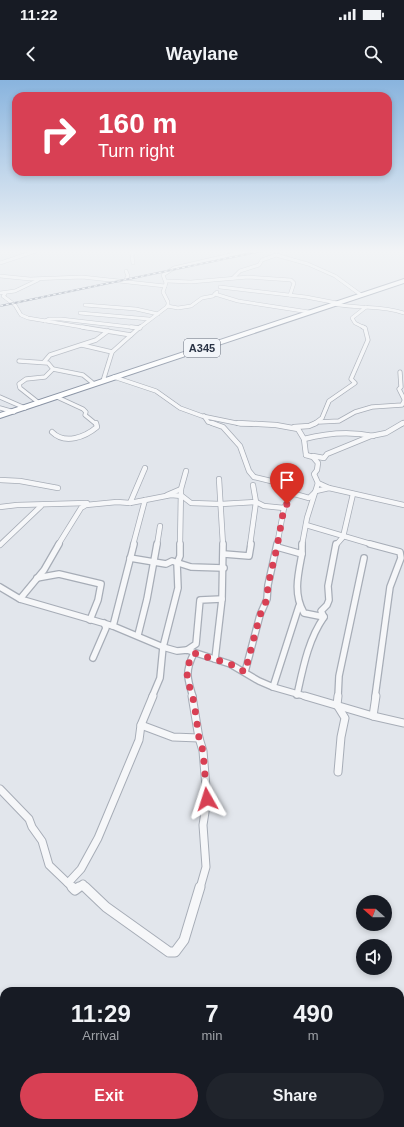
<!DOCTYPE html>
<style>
:root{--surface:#171b24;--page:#20242c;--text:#f1f3f6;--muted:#9ea1a6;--accent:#d84054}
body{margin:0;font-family:Helvetica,sans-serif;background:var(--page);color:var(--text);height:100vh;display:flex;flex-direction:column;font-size:15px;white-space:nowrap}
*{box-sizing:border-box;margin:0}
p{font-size:13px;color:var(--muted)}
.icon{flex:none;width:22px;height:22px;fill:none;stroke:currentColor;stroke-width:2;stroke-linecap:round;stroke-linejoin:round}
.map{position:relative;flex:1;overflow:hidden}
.panel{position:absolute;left:0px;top:907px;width:404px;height:140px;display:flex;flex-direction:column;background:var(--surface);border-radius:12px 12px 0 0;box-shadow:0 2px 6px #0003}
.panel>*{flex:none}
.guide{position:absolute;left:12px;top:12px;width:380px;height:84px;border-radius:12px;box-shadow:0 2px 6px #0003;background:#d84054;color:#fff;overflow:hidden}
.needle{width:26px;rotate:291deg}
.fabs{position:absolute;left:356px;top:815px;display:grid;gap:8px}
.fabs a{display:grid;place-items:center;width:36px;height:36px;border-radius:50%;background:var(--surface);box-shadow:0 2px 6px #0003;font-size:20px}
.pin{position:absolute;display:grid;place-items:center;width:34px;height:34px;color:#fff;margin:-41px -17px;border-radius:50% 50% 50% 0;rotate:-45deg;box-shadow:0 0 4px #0007}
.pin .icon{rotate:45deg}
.me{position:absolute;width:44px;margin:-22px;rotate:354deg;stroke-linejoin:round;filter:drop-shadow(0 0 3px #0008)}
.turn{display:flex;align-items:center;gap:14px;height:84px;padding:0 20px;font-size:18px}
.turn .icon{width:52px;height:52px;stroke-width:2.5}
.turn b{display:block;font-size:28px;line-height:34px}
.eta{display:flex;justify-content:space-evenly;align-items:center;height:68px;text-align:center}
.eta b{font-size:24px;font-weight:800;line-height:28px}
.primary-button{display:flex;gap:8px;margin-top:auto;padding:8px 20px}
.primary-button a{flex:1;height:46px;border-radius:24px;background:var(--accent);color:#fff;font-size:16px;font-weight:800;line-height:46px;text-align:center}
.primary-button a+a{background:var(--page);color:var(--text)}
.status{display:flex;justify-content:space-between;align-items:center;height:28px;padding:0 20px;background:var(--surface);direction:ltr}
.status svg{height:11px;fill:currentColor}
header{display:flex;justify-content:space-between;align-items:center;height:52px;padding:0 20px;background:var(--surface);font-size:18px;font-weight:800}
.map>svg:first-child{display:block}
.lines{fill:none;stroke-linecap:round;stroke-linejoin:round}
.street-far5-casing{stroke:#a7adb7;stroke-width:4}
.street-far4-casing{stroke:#a7adb7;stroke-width:5}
.street-far3-casing{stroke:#a7adb7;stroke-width:6}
.street-far2-casing{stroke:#a7adb7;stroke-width:8}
.street-far1-casing{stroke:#a7adb7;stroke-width:9}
.street-casing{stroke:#a7adb7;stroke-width:11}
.highway-casing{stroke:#8993a4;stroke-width:2}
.street-far5{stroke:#f6f7f9;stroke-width:3}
.street-far4{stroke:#f6f7f9;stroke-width:3.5}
.street-far3{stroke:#f6f7f9;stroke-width:4.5}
.street-far2{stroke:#f6f7f9;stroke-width:5.5}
.street-far1{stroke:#f6f7f9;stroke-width:7}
.street{stroke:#f6f7f9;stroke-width:9}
.highway{fill:#fff;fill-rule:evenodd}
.rail-casing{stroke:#7b8597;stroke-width:2}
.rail{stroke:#f2f5f9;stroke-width:1;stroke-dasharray:3;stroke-linecap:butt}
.route{stroke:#d84054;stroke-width:7;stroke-dasharray:0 12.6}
.labels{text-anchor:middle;stroke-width:3;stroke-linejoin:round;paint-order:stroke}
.shield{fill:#f2f5f9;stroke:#656d7b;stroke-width:1}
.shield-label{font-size:11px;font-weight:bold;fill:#293345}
</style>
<div class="status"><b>11:22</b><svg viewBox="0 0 49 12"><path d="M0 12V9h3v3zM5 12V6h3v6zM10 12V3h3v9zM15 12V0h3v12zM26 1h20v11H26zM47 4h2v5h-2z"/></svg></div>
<header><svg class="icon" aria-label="back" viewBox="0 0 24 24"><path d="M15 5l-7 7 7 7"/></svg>Waylane<svg class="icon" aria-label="search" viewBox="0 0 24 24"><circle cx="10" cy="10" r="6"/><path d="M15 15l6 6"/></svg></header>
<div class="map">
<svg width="404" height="1047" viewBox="0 0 404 1047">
<rect width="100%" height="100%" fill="#e2e6ec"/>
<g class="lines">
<!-- street-far5 casing -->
<g class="street-far5-casing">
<g id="street-far5">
<polyline points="0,183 36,171"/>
<polyline points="133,183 132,176 134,171"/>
<polyline points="0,196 30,199 82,197 165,206"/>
<polyline points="233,198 240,191 259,185 262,180 276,175 308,184 335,196 361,215"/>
<polyline points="125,201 128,196 126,191"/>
<polyline points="167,201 191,202 248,197 291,200 294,203 290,215"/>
<polyline points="220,207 306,217 337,223"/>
<polyline points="0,213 15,211 38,200"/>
<polyline points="5,214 3,216 15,225 21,235 28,238 88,248"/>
<polyline points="215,214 238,221 309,232"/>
<path d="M 334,224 C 357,229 381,225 404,233"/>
<polyline points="85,225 136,229 158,234"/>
<polyline points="167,226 178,228 191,226 202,218 213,216 217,212"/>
<polyline points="80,233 149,239"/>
<polyline points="45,241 49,239 61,239 139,248"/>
<polyline points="139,248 168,226 168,222 163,212 166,203 163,195 174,188 247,171"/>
<polyline points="365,248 355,243 352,238 366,227"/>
</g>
</g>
<!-- street-far4 casing -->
<g class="street-far4-casing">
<g id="street-far4">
<polyline points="82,247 131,255"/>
<polyline points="131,247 140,248"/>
<polyline points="82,265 112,272"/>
<polyline points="19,281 48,283 53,289 83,295 94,304"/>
<polyline points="44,282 50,275 96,260 108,251"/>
<polyline points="400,292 401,307 399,309 404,319"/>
<polyline points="114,297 156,311 180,328 202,336 241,344 252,344"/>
<polyline points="103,301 112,272 140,247"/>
<polyline points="0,317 25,328"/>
<polyline points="57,317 83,329 86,332 85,335 96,344"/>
<polyline points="39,323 20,308 19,304 26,299 45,297 53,289"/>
<polyline points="0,328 14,332"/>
<polyline points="204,336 208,342 215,344"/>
<polyline points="319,342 339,341 355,332 372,327 402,325 404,321"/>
<polyline points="314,344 322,338 329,321 355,303 351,299 368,260 365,248 363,247"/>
<polyline points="402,344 404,343"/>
</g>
</g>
<!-- street-far3 casing -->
<g class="street-far3-casing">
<g id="street-far3">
<polyline points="212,343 223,347 240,366 249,391 254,397 275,402 277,409 309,418 316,411 329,408"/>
<polyline points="238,343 276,345 298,349 304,359 306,375"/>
<polyline points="294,347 309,346 316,343"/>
<path d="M 52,352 C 65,365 85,357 97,347 L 96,343"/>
<path d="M 304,359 C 327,353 350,351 373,356"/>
<polyline points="313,376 324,378 327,374 371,356 386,353 403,343"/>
<polyline points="219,399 223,465"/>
<polyline points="0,400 20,401 58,408"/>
<polyline points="318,403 329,408 404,425"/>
<polyline points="167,415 181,409"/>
<polyline points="130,423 145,388"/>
<polyline points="0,427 17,425 87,423"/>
<polyline points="306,445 374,465"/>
<polyline points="0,465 41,426"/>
<polyline points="58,465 81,428 86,425 117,422 130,423 171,415 182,416 191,423 221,424 256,422 264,426 284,428 289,418 295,413"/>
<polyline points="133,465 145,420"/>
<polyline points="157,465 160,446"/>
<polyline points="180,465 181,409 186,391"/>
<polyline points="250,465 256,422 253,405"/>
<polyline points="277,465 284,428"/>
<polyline points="302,465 307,438 318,403 314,394 317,390 318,383 313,377 306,375"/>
<polyline points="336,465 343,457 353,414"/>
</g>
</g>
<!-- street-far2 casing -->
<g class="street-far2-casing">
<g id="street-far2">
<polyline points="370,464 400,472 401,478 390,507 375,617"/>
<polyline points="277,467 302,474 302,464"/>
<polyline points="224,474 249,476 251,464"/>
<path d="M 302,474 C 298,495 293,514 304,533 L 324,537"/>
<polyline points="130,478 166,484 172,481 191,487 224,488"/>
<polyline points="37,498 59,494 101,504 98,520 90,540"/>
<polyline points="0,507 20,519 113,546 163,567 177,571 187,570 230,584 259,601 273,607 308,617"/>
<polyline points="20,519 44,490 59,464"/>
<polyline points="113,546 134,464"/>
<polyline points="138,555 147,519 157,464"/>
<polyline points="187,570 196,564 200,520 222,519"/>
<polyline points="93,578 106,548 104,543"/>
<polyline points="215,579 222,519 223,464"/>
<polyline points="245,592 260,535 267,519 268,505 277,464"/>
<polyline points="273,607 299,526"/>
<path d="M 297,615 C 303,588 308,560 324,537 L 321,531 L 327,525 L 329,520 L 328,506 L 336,464"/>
<polyline points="152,617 160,598 163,567 178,508 177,483 180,476 180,464"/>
<path d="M 193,617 C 187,598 185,591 194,573"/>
<polyline points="338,617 339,596 364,478"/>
</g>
</g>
<!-- street-far1 casing -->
<g class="street-far1-casing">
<g id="street-far1">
<polyline points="192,616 199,658 203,671 207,719 203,745 206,787 200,808"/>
<polyline points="305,616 373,636 404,643"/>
<polyline points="338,616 337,625 345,638 341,657 338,692"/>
<polyline points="373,636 376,616"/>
<polyline points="141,645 173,657 199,658"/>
<polyline points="0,709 29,739 32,747 42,761 49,785 73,808"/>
<polyline points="68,803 81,789 98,758 139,660 141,645 153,616"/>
<polyline points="78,808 83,804 86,808"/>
</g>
</g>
<!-- street casing -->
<g class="street-casing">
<g id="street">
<polyline points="72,807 75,810 79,807"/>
<polyline points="85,807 106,827 169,872 175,872 184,860 200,807"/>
</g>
</g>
<!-- highway casing -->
<g class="highway-casing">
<polygon id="highway" points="404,199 404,203 0,338 0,333"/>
</g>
<!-- street-far5 -->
<use href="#street-far5" class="street-far5"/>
<!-- street-far4 -->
<use href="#street-far4" class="street-far4"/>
<!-- street-far3 -->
<use href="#street-far3" class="street-far3"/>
<!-- street-far2 -->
<use href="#street-far2" class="street-far2"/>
<!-- street-far1 -->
<use href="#street-far1" class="street-far1"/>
<!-- street -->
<use href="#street" class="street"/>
<!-- highway -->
<use href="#highway" class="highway"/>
<!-- rail casing -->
<g class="rail-casing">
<polyline id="rail" points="0,226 262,171"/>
</g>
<!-- rail -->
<use href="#rail" class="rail"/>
</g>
<!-- sky -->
<linearGradient id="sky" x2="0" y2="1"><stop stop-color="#89b4de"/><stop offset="0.54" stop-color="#f2f4f6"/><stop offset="1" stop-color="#f2f4f6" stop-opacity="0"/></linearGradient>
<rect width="404" height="317" fill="url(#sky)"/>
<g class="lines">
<!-- route -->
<polyline class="route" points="207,719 203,671 199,658 194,622 187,598 188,585 194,573 230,584 245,592 260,535 267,519 268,505 277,467 284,428 287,424"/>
</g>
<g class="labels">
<!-- shield labels -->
<rect class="shield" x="184" y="259" width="36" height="18" rx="3"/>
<g class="shield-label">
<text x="202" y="272">A345</text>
</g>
</g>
</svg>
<div class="fabs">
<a><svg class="needle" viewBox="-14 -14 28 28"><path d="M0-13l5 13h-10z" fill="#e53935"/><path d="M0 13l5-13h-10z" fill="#9ea1a6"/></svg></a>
<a><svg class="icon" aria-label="sound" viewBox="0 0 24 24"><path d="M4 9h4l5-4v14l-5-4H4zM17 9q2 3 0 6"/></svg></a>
</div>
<div class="pin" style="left:287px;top:424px;background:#d93025"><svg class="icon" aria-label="arrive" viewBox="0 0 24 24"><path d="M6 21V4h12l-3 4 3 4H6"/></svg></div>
<svg class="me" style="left:207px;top:719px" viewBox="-20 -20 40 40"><path d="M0-17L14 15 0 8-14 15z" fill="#d84054" stroke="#fff" stroke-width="4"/></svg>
<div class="guide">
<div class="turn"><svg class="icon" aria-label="right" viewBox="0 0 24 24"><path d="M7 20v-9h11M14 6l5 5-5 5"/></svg><div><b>160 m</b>Turn right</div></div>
</div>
<section class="panel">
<div class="eta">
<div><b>11:29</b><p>Arrival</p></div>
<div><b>7</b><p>min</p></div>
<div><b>490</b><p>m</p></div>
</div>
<div class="primary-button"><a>Exit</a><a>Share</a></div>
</section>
</div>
